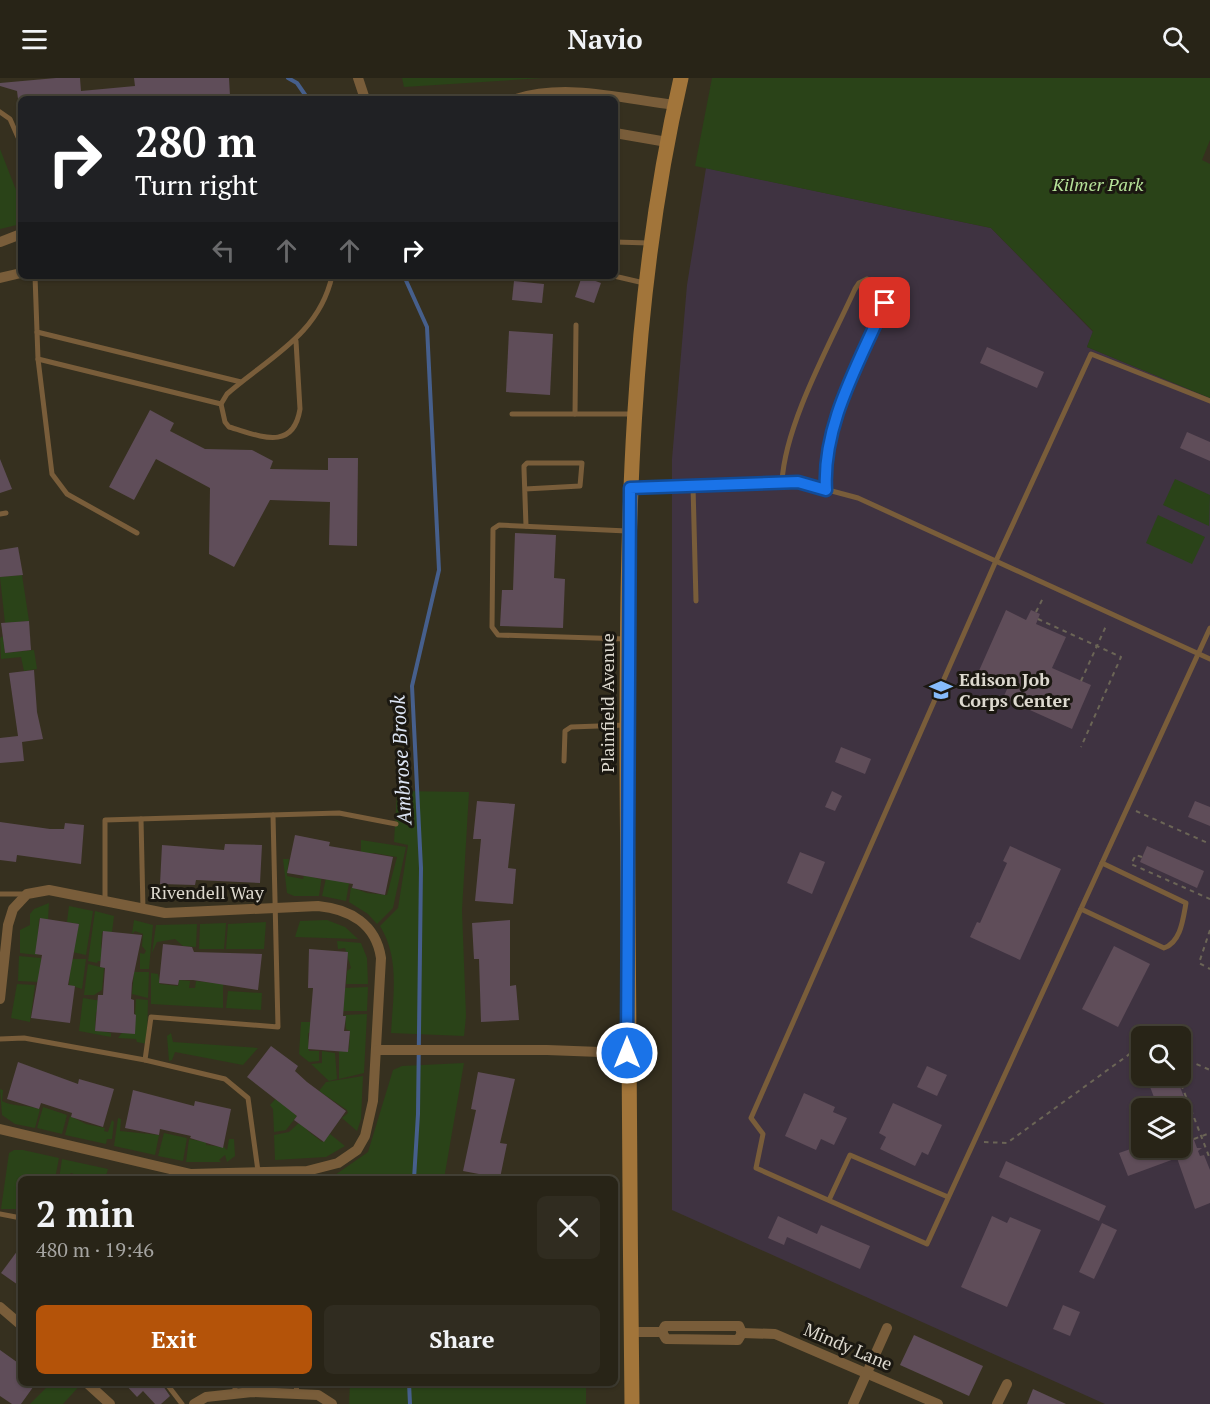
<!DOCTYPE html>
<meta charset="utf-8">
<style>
:root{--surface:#282417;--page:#302c20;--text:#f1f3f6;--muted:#a5a4a1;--line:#444136;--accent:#b45309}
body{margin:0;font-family:"PT Serif",serif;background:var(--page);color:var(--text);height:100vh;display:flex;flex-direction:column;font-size:22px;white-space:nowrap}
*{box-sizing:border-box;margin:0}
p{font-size:20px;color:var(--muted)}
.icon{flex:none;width:33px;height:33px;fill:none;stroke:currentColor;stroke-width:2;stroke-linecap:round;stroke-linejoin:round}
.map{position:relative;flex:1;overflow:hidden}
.drawer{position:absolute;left:18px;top:1098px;width:600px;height:210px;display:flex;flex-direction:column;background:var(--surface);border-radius:9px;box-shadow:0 2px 4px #0004,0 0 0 2px var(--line)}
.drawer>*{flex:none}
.hud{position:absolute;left:18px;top:18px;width:600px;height:183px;border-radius:9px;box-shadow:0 2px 4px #0004,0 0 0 2px var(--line);background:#202124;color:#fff;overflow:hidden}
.buttons{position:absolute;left:1131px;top:948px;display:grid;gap:12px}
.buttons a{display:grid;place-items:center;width:60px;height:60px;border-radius:9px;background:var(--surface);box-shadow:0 2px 4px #0004,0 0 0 2px var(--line);font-size:30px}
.pin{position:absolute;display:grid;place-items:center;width:51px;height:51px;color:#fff;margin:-26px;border-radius:12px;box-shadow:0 3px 9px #0006}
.me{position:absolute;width:66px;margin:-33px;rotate:0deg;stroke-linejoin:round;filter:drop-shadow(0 0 4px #0008)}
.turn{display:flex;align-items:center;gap:21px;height:126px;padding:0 18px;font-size:27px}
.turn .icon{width:78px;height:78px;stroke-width:2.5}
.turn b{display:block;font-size:42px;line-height:51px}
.lanes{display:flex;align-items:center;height:57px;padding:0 18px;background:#0003;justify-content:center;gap:30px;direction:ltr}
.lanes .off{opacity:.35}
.round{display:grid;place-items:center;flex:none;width:63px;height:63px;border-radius:9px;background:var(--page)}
.headline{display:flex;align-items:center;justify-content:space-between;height:102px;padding:0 18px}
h1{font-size:36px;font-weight:700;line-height:45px}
.cta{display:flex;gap:12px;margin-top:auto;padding:12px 18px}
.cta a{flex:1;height:69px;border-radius:9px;background:var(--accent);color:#fff;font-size:24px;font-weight:700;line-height:69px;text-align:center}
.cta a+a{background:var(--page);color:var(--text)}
header{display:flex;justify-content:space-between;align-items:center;height:78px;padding:0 18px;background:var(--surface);font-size:27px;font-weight:700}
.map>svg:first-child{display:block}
.education{fill:#3f3341;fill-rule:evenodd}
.green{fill:#2a4318}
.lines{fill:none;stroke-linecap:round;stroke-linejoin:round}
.stream{stroke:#465f8c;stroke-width:4}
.building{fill:#5f4d59}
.path{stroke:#6b6556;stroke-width:2;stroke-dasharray:4.5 4.5;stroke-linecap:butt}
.lane{stroke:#795d3a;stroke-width:5}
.street{stroke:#795d3a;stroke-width:10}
.secondary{stroke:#a2753a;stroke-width:15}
.route-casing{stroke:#114b97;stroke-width:15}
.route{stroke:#1a73e8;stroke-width:10}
.labels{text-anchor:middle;stroke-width:6;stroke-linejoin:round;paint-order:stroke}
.park-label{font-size:18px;font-style:italic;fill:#b5e299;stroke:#1b1811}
.poi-label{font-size:18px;font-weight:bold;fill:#ddd9cf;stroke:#1b1811;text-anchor:start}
.street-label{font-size:18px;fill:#ddd9cf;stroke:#1b1811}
.water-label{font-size:20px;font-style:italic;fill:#dce4f3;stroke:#1b1811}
</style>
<header><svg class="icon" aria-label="menu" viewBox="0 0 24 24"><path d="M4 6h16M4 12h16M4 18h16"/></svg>Navio<svg class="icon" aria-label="search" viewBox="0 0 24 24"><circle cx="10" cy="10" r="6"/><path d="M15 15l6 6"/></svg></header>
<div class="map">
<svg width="1210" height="1326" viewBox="0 0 1210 1326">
<rect width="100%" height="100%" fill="#36301f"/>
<!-- education -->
<path class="education" d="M 706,90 L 991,150 L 1093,254 L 1087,269 L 1210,320 L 1210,1326 L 1105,1326 L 672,1132 L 672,381 L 687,207 ZM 1142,958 L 1180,958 L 1180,998 L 1142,998 ZM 1142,1030 L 1180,1030 L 1180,1070 L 1142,1070 Z"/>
<!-- green -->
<g class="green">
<polygon points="402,0 543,0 404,9"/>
<polygon points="712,0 1210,0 1210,62 1202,82 1210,86 1210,320 1087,269 1093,253 991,150 695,88"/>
<polygon points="0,71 16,112 21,111 21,146 0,151"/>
<polygon points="1175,401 1210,417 1209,448 1163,427"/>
<polygon points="1158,437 1205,459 1192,486 1146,465"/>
<polygon points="22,497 29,543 5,545 0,499"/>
<polygon points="3,558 5,575 34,572 37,591 24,593 21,579 1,581 0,560"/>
<path d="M 397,713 L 469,714 L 462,832 L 466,938 L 464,958 L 391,955 C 393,918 400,880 380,848 L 398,830 L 408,767 L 394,764 Z"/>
<polygon points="361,762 406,769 393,830 377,846 368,836 349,824 351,809 367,815 387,817 397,779 374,775 361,778"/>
<polygon points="283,781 289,781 287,798 303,801 304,797 320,801 322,797 319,818 294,818 287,815"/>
<polygon points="326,800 349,805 346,823 322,818"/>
<polygon points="49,825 48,841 39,841 37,877 20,875 20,852 30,847 30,836 34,831"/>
<polygon points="69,828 93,833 86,877 72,874 79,846 67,844"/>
<polygon points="95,833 114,838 112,854 102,854 101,870 105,871 105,884 98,883 97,885 88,883"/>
<polygon points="134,842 153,847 149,891 140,891 140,875 144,876 146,873 142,868 143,856 135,853 132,856"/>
<polygon points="327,842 345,849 358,861 295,859 300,843"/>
<polygon points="266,844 264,871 226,871 228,846"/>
<polygon points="226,845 224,871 199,871 200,846"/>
<polygon points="156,847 197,846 196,869 183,868 175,861 157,864 152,875"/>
<polygon points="337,863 361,865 367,880 368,906 346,906 347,893 351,890 345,870 338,871"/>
<polygon points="19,878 41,880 40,904 18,903"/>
<polygon points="71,881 86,881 82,911 69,907"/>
<polygon points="88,886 104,890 102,912 94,917 84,917"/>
<polygon points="134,894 149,894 148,920 132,916"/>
<polygon points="151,895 158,896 160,906 178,908 179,902 190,903 189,910 195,910 196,903 223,906 223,930 151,926"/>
<polygon points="17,906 35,907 30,944 11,940"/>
<polygon points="368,909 367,933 343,933 344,910"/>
<polygon points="228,913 262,915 261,932 226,930"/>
<polygon points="83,920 102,923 100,933 96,934 95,952 111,955 111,959 79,953"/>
<polygon points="136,921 148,922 147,966 137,964 136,961 118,960 135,937"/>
<polygon points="367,936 364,995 339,1001 339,973 349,971 350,953 346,951 345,937"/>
<polygon points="301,944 311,944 312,955 308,955 309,973 319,973 319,983 309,984 299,976"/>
<polygon points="171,955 173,964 258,970 243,987 175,974 172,982 169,983 167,958"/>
<polygon points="322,973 335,975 337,1001 329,1003 311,986 322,985"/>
<polygon points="464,985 444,1101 317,1101 335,1097 368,1074 393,992 402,988"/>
<polygon points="363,998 361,1041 357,1053 342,1040 348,1035 347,1032 319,1013 326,1004"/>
<path d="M 0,1011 L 3,1012 L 2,1023 C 9,1028 27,1027 40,1031 L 35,1050 L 15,1046 L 2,1037 Z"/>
<polygon points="278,1018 297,1038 286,1052 274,1054 273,1031 270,1027"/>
<polygon points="43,1029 67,1037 62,1056 37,1050"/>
<polygon points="70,1038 86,1046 105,1050 104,1053 108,1054 112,1042 114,1044 112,1061 107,1061 106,1066 65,1057"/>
<polygon points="118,1040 121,1041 120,1053 159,1057 155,1077 114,1068"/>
<polygon points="302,1042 308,1053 322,1064 330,1056 345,1068 326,1079 275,1082 274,1057 289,1054"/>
<polygon points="164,1055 187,1060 183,1083 158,1078"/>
<polygon points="189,1061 206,1064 206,1067 224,1069 227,1072 229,1061 234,1061 235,1078 227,1084 225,1077 219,1082 221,1084 186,1084"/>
<polygon points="23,1072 59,1080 55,1101 21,1101 21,1131 1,1131 9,1075 14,1072"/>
<polygon points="62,1081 108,1091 105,1101 89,1101 71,1095 67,1101 59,1101"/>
<polygon points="51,1305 82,1305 63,1326 30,1326"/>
<polygon points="350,1305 586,1305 586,1326 349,1326"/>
</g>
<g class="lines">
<!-- stream -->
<g class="stream">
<polyline points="288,0 297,5 308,21"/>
<polyline points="404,198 427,249 439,492 412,608 421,790 418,1036 414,1101"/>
<polyline points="409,1305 410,1326"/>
</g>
</g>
<!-- building -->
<g class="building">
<polygon points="56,0 80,0 81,13 135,8 134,0 229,0 230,18 198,21 198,16 138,21 18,21 17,13 0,8 0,5"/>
<polygon points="582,198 601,205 594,225 575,219"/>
<polygon points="514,203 544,206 542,225 512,222"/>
<polygon points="509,253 553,256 550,317 506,314"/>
<polygon points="987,269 1044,294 1037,310 980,285"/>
<polygon points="150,332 174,345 170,353 205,371 252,372 273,383 270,391 328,392 328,380 358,380 357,468 329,467 330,424 270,422 234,489 209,476 210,410 156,381 134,422 109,409"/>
<polygon points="1187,354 1210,364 1210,383 1180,370"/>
<polygon points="0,381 12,411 0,415"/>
<polygon points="515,455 556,457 554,500 565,501 563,550 500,548 502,512 513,512"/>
<polygon points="18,469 23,497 0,499 0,472"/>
<polygon points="1006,532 1026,542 1031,532 1040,536 1036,546 1066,559 1052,590 1091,607 1072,651 1003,620 1008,609 978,595"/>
<polygon points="29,543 31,572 5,575 1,545"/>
<polygon points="34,592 37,634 43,661 22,664 24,683 0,685 0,660 18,658 9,595"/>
<polygon points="841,669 871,681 865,696 835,684"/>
<polygon points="832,713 842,718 835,733 825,729"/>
<polygon points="477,723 515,726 508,790 516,791 513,826 475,823 481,761 473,761"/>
<polygon points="1195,723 1210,729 1210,748 1188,739"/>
<polygon points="0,744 50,751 64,751 65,745 84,747 81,786 17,777 16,784 0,782"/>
<polygon points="295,757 330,764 329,768 393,779 385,817 352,810 353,806 287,795"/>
<polygon points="225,766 262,767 260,805 196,802 195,807 160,806 162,767 224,772"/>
<polygon points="1010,768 1061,791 1020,882 970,859 977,844 980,845 1007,785 1003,783"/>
<polygon points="1147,768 1204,793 1197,810 1140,784"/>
<polygon points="800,774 825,784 812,816 787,805"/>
<polygon points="40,840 79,846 68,907 75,908 70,945 31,940 42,877 35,876"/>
<polygon points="510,842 510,908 516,907 519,942 481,944 479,881 474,881 472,845"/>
<polygon points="103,853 142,857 132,905 131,921 134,922 134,936 136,937 135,956 95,953 98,917 103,917 105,890 100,889"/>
<polygon points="163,866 192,869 194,874 262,876 258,912 193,902 179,902 178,907 159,905"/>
<polygon points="1114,868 1150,886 1118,949 1082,931"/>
<polygon points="309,871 348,874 343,938 346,938 344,953 350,953 348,974 308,971 313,910 308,910"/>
<polygon points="271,968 298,988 295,993 307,1004 346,1033 324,1064 294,1042 297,1038 247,999"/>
<polygon points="18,984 78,1006 79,1001 114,1011 103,1049 71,1039 72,1035 41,1025 39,1031 7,1021"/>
<polygon points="927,988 947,997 937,1018 917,1009"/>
<polygon points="478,994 515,1001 500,1065 507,1066 500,1100 463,1093 476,1032 471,1031"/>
<polygon points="1172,998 1176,998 1188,1030 1182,1030 1197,1070 1202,1070 1198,1073 1200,1078 1204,1077 1210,1092 1210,1125 1195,1131 1177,1080 1128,1098 1119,1075 1142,1067 1142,1070 1180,1070 1180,1030 1158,1030 1149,1006"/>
<polygon points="133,1012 194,1028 195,1023 231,1031 223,1070 190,1060 191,1058 160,1051 159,1057 125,1050"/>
<polygon points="804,1015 835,1029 833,1034 847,1040 834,1067 821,1061 816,1072 785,1058"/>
<polygon points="893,1025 942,1047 928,1077 922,1074 915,1088 880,1071 886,1059 879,1055"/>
<polygon points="1006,1083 1106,1128 1099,1143 999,1099"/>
<polygon points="778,1138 817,1156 821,1147 870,1168 860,1191 787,1159 784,1167 768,1160"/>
<polygon points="992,1138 1007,1145 1010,1139 1041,1152 1007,1229 961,1209"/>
<polygon points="1102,1145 1117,1152 1094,1201 1079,1194"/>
<polygon points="21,1168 21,1209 1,1195"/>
<polygon points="1063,1227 1080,1234 1070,1258 1053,1251"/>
<polygon points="914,1257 983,1288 969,1318 900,1287"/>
<polygon points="0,1272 21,1287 21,1305 36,1305 21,1326 12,1326 0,1318"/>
<polygon points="124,1305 161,1305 170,1318 161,1326 155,1326 143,1313 137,1319"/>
<polygon points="1033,1311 1066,1326 1027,1326"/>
</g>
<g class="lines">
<!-- path -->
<g class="path">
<polyline points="1036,534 1043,520"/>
<polyline points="1038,541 1121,579 1081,669"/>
<polyline points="1081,603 1106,548"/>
<polyline points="1136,733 1210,766"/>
<polyline points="1142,779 1136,777 1131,786 1210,821"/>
<polyline points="1210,852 1199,885 1210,891"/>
<polyline points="1180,979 1210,992"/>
<polyline points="1178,998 1210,1081"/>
<polyline points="1194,1061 1210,1055"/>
<polyline points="984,1064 1007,1065 1142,967"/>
</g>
<!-- lane -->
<g class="lane">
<polyline points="0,34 10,41 21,66"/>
<polyline points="615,164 649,165"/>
<polyline points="35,198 38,281 52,396 67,416 137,455"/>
<polyline points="614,198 644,205"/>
<polyline points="37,254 241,304"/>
<path d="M 296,263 L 300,331 C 293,375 258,357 229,349 L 225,344 L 221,326 L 227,316 C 268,280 319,257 332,198"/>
<polyline points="38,281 221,326"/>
<polyline points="1210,323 1091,276 995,485 751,1040 763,1056 756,1090 927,1166 1210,550"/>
<polyline points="512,336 633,336"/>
<polyline points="575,336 576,247"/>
<path d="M 782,404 C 785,346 830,266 855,211 L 859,205 L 867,201 C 880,207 887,210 885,225 C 861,282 821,348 826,412"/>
<polyline points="693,408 696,523"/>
<polyline points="631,410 798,404 858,420 1210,581"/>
<polyline points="525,411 580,408 582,385 527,385 524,388 524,391 526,448"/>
<polyline points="0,436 6,435"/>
<polyline points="626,561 498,557 492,549 493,451 499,447 627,453"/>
<polyline points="564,683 565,653 571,649 626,647"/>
<polyline points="141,741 143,832"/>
<polyline points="0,816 25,816"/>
<polyline points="105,821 105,742 339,735 396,746"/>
<path d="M 1081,831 L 1164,870 C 1181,864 1183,841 1186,825 L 1102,785"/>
<polyline points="0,961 24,960 145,982 225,1001 248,1020 258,1093"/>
<polyline points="145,982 151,939 278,949 273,737"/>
<polyline points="829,1122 850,1077 948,1119"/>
<polyline points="0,1136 21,1140"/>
<polyline points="166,1305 182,1326"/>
<polyline points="296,1315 297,1305"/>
<polyline points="235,1316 235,1305"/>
</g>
<!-- street -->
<g class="street">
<polyline points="358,0 365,21"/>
<path d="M 516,21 C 566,5 624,21 675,27"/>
<polyline points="615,55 667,64"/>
<polyline points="0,164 21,156"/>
<polyline points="0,200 21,195"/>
<path d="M 0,921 L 8,847 L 13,831 L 27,816 L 49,812 L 165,835 L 318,828 C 350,831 376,846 381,880 L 373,1023 L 365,1058 L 357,1072 L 338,1085 L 307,1093 L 191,1096 L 0,1051"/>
<polyline points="377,972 547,972 627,975"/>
<polyline points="0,1229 21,1247"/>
<polyline points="631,1254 662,1254"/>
<polyline points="662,1254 666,1261 738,1262 742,1255"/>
<polyline points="662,1254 665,1248 739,1248 742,1255"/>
<polyline points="742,1255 775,1256 938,1326"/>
<polyline points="87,1305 110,1326"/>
<polyline points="194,1326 206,1319 252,1314 318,1317 332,1326"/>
<polyline points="853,1326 887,1250"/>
<polyline points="997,1326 1007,1306"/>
</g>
<!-- secondary -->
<path class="secondary" d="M 632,1326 C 630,1112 627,898 627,684 C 627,455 629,224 681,0"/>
</g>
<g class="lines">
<!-- route casing -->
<g class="route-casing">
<path id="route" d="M 627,975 L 630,410 L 798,404 L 826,412 C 822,346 860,284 885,225"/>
</g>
<!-- route -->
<use href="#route" class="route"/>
</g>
<!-- icons -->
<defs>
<g id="university-bare" transform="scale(1.8)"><path d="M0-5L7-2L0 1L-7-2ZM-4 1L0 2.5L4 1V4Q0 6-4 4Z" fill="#86bbfb" stroke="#1b1811" stroke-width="2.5" paint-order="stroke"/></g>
</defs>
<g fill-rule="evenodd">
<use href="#university-bare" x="941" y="612"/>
</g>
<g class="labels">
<!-- park labels -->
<g class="park-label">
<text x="1098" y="113">Kilmer Park</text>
</g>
<!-- poi labels -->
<g class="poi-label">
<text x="959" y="608">Edison Job<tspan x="959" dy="21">Corps Center</tspan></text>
</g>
<!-- street labels -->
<g class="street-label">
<text transform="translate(608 625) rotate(-90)" y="6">Plainfield Avenue</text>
<text x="207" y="821">Rivendell Way</text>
<text transform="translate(848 1269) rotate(23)" y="6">Mindy Lane</text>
</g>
<!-- water labels -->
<g class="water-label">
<text transform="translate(401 682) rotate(-93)" y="7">Ambrose Brook</text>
</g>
</g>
</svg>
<div class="buttons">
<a><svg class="icon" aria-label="search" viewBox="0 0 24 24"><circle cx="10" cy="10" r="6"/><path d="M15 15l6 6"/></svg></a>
<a><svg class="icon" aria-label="layers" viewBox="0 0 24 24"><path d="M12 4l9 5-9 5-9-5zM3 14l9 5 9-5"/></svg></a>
</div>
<div class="pin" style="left:885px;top:225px;background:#d93025"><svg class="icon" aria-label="arrive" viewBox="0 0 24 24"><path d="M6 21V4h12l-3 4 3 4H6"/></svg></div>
<svg class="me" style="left:627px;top:975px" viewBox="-20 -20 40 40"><circle r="17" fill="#1a73e8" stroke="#fff" stroke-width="3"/><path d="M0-11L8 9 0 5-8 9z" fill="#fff"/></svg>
<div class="hud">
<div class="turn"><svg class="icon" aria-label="right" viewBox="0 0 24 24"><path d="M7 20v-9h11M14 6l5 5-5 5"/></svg><div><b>280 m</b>Turn right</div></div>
<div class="lanes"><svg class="icon off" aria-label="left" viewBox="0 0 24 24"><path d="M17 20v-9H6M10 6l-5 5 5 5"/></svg><svg class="icon off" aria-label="ahead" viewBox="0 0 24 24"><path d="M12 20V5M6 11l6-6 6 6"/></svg><svg class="icon off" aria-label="ahead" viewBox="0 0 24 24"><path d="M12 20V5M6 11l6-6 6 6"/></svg><svg class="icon" aria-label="right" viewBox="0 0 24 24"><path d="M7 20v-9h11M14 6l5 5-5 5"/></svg></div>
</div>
<section class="drawer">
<div class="headline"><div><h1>2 min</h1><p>480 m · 19:46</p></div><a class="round"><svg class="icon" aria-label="close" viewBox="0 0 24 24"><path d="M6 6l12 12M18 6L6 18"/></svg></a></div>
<div class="cta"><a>Exit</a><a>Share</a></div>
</section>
</div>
